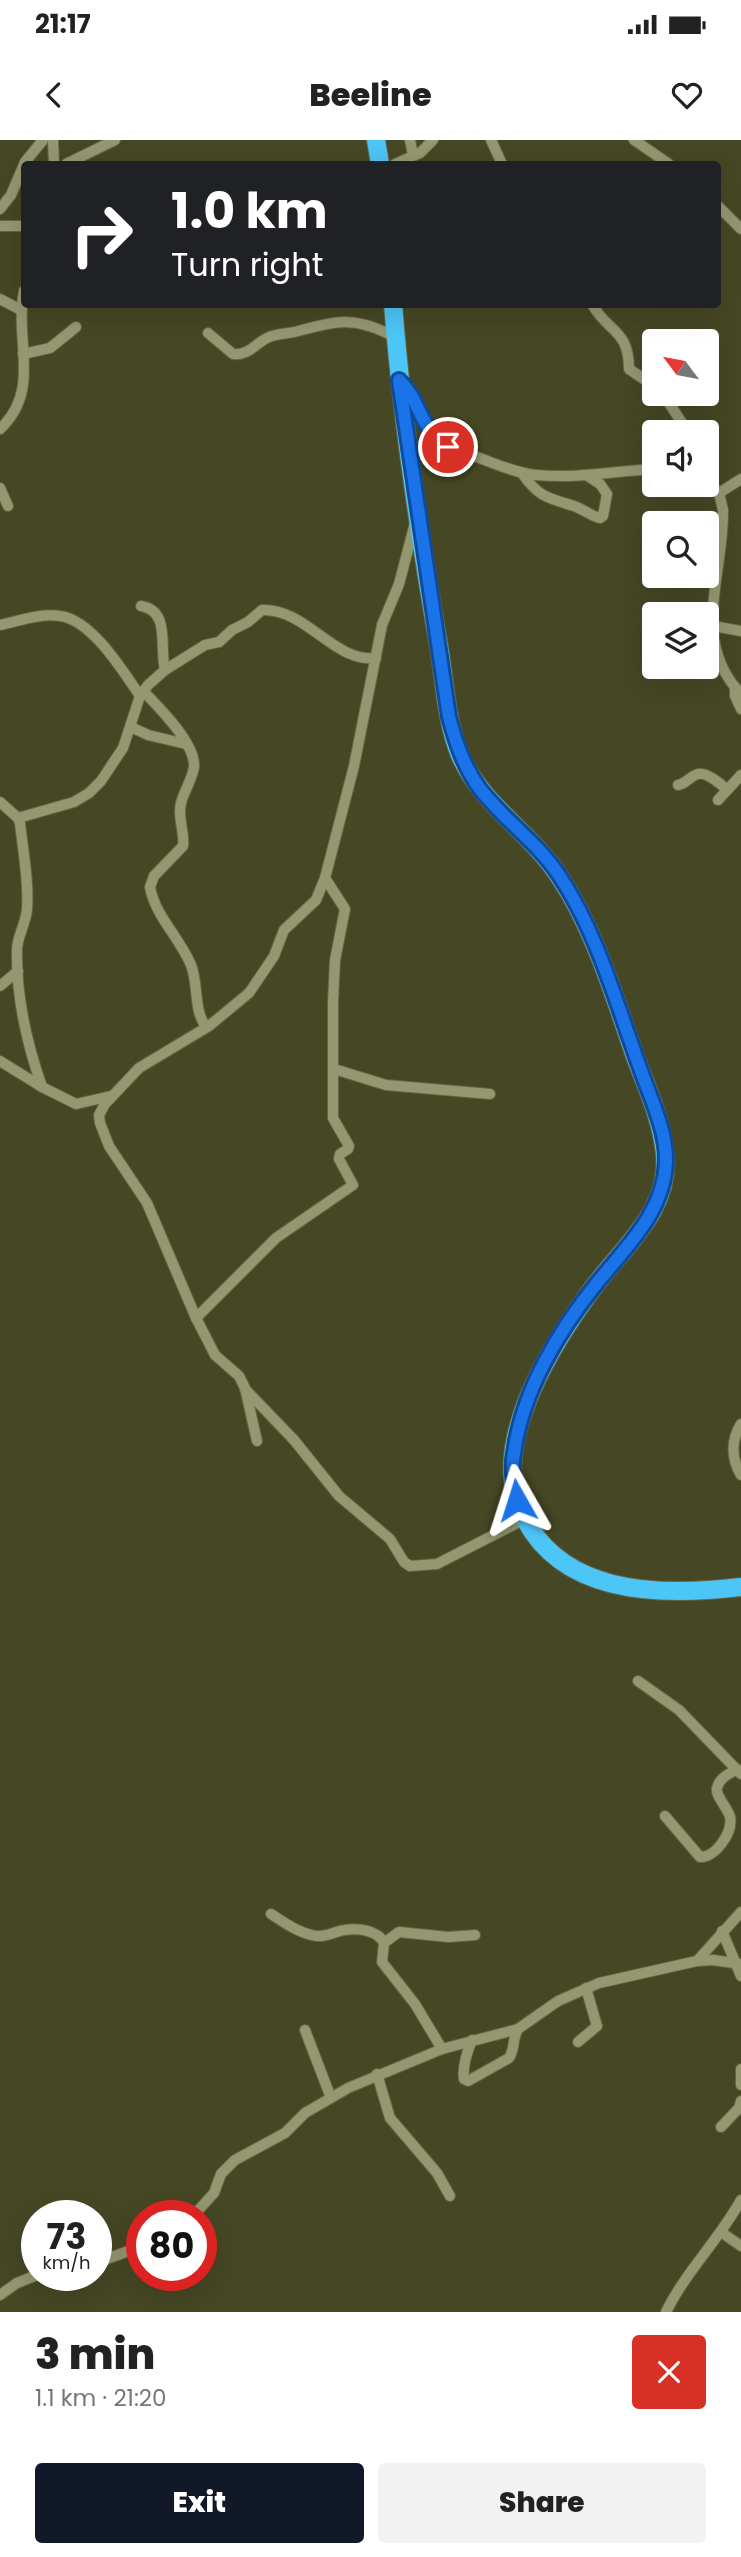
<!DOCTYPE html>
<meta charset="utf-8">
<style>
:root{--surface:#fff;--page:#f2f2f2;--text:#222;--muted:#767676;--accent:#111827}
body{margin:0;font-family:Poppins,sans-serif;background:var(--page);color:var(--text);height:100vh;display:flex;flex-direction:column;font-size:26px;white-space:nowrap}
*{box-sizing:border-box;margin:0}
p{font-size:23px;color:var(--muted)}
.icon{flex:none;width:38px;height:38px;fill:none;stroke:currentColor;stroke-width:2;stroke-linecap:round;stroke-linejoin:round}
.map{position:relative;height:2172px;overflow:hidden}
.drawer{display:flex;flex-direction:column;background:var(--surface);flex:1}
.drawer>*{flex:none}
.banner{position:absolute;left:21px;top:21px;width:700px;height:147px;border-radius:7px;box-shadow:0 7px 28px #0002;background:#202124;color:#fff;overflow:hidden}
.needle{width:46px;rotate:302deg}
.buttons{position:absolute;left:642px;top:189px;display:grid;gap:14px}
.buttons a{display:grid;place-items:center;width:77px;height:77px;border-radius:7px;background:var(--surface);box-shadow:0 7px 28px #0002;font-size:35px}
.speed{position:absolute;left:21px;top:2060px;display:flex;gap:14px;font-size:35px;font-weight:700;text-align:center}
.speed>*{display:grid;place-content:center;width:91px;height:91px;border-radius:50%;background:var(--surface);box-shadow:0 7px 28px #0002;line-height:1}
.speed small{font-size:18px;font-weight:400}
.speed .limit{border:10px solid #d22;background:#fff;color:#111}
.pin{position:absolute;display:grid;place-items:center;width:60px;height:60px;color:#fff;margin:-30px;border:4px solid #fff;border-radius:50%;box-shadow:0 2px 7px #0007}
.me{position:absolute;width:77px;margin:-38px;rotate:354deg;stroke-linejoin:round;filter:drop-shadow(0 0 5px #0008)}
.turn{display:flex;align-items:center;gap:24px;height:147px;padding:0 35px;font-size:32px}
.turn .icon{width:91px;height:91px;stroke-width:2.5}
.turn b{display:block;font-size:49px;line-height:60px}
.round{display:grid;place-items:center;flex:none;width:74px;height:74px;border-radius:7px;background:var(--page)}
.head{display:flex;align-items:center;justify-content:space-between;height:119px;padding:0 35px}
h1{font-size:42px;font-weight:800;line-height:52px}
.button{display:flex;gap:14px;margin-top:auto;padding:14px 35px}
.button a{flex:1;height:80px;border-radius:7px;background:var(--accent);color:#fff;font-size:28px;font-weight:800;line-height:80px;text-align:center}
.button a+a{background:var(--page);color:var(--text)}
.status{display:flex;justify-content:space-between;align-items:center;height:49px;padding:0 35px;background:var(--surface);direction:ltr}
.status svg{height:19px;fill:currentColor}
header{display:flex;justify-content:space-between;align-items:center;height:91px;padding:0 35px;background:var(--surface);font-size:32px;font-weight:800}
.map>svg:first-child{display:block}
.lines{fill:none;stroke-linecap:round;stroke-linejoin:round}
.street-casing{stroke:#656546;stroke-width:12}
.highway-casing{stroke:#656546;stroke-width:20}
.street{stroke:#959771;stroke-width:10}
.highway{stroke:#4cc5f7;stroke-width:18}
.route-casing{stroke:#114b97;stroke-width:18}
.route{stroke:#1a73e8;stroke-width:12}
</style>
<div class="status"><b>21:17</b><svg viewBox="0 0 49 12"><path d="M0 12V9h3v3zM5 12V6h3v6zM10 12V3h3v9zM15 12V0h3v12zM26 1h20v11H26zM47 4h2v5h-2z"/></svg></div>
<header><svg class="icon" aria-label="back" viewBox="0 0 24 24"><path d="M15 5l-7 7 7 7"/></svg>Beeline<svg class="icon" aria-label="heart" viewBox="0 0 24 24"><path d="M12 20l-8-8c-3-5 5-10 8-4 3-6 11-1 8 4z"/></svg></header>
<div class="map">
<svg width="741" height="2172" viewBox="0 0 741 2172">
<rect width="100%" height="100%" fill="#464724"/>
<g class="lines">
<!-- street casing -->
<g class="street-casing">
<g id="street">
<polyline points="53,0 54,24"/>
<polyline points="410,0 413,15"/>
<polyline points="491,0 502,24"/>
<polyline points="634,0 669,24"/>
<polyline points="66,24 115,0"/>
<polyline points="395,24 420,13 433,0"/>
<polyline points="718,66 741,89"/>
<polyline points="0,69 11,55 25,22 43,0"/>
<polyline points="0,86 24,86"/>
<polyline points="0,159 21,170"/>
<path d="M 592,164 C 607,192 629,189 629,229 L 654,246"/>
<path d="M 208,193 L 233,214 C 248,216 255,204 267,198 C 275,194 285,194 294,192 C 337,181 354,175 395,197"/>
<polyline points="23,214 50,208 76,187"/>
<path d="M 402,243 C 418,258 420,281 436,298 C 445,308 461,311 474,316 C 494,323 515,333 536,335 C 576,339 615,331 654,329"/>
<polyline points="663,254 688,292"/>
<path d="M 0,289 C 42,250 14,201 24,151"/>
<path d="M 522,333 C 538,357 548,358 574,366 C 583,369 591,376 600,378 L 603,376 L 607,354 L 600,344 L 588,336"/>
<path d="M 707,342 L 719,353 L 723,370 C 724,434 690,501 741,554"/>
<polyline points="0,348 8,366"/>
<polyline points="719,353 741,339"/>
<path d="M 141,466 C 171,471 159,507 165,530"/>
<path d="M 0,485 C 19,481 40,473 60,476 C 92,480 123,531 140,556"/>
<polyline points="713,486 741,491"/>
<polyline points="735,547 735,556 741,569"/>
<path d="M 143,551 C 159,567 196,604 194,627 C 192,640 184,651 181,663 C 177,677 185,692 183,706 L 154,736 L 150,747 C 155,776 180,798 191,825 C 199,846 193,869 206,887"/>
<polyline points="131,587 148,595 186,604"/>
<path d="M 678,645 C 686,644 690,636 698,634 C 707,632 721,644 727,650"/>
<polyline points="718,660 741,635"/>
<path d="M 0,662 L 18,678 L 20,683 C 23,711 29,741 27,769 C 26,784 17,796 17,810 C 16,857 27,904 42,947"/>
<path d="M 18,678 L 74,662 L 89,653 L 101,641 L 123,608 L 140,556 L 148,545 L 165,530 L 205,505 L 219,502 L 232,490 L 248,482 L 262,470 C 306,468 334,523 376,518"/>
<polyline points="0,846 18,831"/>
<polyline points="0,921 42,947 76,964 111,956"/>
<polyline points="334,929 386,945 490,954"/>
<polyline points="196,1178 276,1098 353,1045 339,1019 340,1014 348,1009 349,1006 333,978 333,862 335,820 345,769 325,738"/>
<polyline points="245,1249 294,1300 339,1356 390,1399 404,1422 410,1426 437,1424 525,1379"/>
<path d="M 741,1284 C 731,1300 731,1318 741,1335"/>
<polyline points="257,1301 245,1248 239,1236 215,1215 196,1178 147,1063 109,1006 100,983 99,975 105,964 139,928 209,886 249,853 274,816 284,790 316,760 325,738 354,626 382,485 399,444 415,383"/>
<polyline points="638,1541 679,1570 741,1634"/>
<path d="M 665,1676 L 700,1717 C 715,1718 733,1693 730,1677 C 728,1668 715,1656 717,1648 C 719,1638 729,1634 737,1629"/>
<path d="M 271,1774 C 285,1783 300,1794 317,1796 C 328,1797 335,1791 345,1790 C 358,1788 378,1790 384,1803 L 382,1822 L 415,1864 L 442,1909"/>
<polyline points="722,1791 741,1836"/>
<polyline points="384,1803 399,1792 448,1797 475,1795"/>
<polyline points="697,1821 741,1772"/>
<polyline points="305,1890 331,1958"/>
<path d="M 472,1900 C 467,1912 462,1926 464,1939 L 468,1941 L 509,1918 C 515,1910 512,1899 518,1889"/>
<polyline points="578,1902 597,1886 586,1848"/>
<polyline points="741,1929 741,1945"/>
<polyline points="377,1934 390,1978 437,2033 450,2056"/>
<polyline points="721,1987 739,1968 741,1961"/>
<polyline points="193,2076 214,2053 221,2034 235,2020 285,1993 305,1973 348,1948 442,1909 518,1889 558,1861 599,1843 697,1821 713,1820 741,1824"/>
<polyline points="721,2092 741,2106"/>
<polyline points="96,2123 142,2106"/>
<polyline points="0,2155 17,2143 37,2135"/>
<path d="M 666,2172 C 686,2131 719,2100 741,2060"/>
</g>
</g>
<!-- highway casing -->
<g class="highway-casing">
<g id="highway">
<polyline points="376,0 380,24"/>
<path d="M 393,164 C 402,279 419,394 439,507 C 445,543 446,581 460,615 C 481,664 530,692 559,736 C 595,790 614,856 635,916 C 647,948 662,981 665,1014 C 671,1070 623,1107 593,1148 C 554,1201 494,1295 518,1363 C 552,1456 659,1457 741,1447"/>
</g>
</g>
<!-- street -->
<use href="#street" class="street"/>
<!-- highway -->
<use href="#highway" class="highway"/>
</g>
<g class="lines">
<!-- route casing -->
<g class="route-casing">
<path id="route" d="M 448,307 C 417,286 422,262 399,240 L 449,577 C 456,603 464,627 480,649 C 504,680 537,702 559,735 C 597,792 616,862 639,925 C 649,955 667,990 666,1022 C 664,1072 627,1106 597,1143 C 559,1190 522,1252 514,1313 C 511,1328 514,1344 517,1360"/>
</g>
<!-- route -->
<use href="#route" class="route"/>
</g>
</svg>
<div class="buttons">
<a><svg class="needle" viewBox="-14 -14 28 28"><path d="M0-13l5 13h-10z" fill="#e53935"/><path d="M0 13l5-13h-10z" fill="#767676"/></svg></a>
<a><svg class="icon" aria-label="sound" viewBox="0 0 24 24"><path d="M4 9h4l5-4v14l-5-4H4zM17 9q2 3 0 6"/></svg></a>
<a><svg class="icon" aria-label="search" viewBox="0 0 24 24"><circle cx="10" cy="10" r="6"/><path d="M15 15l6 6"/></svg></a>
<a><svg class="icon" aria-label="layers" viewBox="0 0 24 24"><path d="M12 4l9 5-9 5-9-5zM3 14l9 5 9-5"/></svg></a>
</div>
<div class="speed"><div>73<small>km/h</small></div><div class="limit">80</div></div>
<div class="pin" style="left:448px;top:307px;background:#d93025"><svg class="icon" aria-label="arrive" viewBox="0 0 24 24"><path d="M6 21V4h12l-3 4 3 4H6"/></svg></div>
<svg class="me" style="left:517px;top:1360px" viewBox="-20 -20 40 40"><path d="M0-17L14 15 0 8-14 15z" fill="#1a73e8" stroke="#fff" stroke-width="4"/></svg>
<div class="banner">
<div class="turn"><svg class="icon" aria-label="right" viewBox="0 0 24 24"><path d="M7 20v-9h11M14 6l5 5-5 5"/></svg><div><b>1.0 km</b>Turn right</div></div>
</div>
</div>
<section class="drawer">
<div class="head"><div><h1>3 min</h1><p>1.1 km · 21:20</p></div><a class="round" style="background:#d93025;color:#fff"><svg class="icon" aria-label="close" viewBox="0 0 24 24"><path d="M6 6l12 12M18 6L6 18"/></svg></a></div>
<div class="button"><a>Exit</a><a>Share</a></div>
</section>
